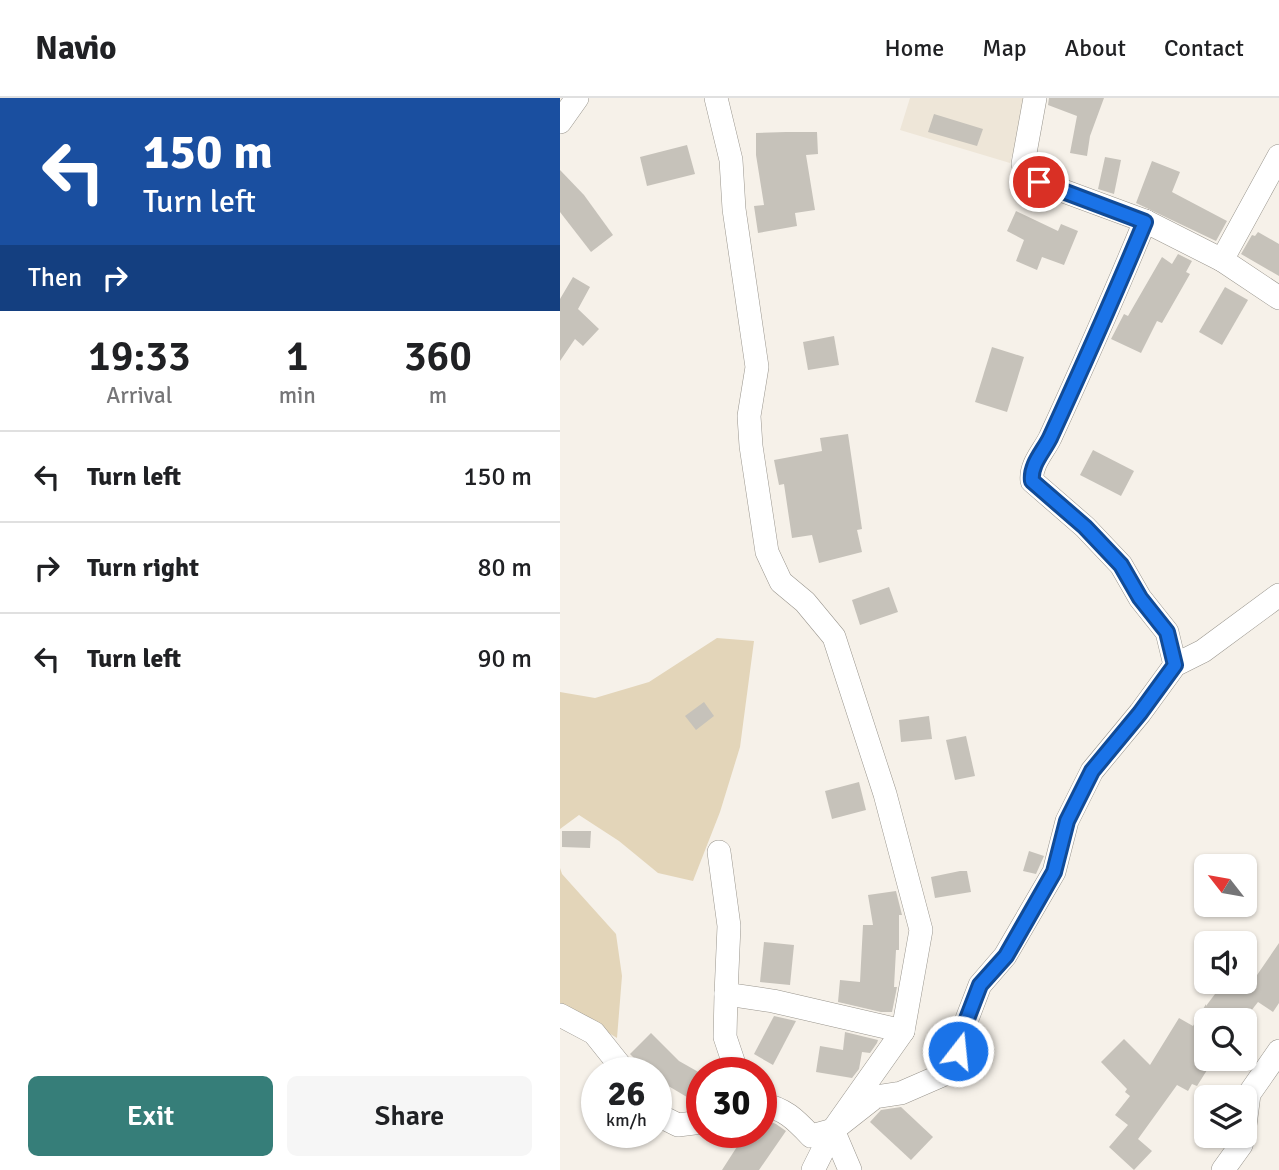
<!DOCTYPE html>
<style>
:root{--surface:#fff;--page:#f6f6f6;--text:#202124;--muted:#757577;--line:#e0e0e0;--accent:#367e79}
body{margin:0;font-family:Signika,sans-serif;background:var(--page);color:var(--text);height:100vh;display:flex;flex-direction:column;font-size:26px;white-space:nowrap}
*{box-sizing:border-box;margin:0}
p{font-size:23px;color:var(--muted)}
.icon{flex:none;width:38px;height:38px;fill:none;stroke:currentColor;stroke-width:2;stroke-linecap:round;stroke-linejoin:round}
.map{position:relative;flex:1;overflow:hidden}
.side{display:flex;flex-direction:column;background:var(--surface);width:560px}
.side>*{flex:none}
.guide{background:#1a4fa0;color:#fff;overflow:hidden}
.needle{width:46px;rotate:301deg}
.controls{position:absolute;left:634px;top:756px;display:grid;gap:14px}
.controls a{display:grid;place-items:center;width:63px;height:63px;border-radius:10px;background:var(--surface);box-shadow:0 2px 5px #0004;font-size:35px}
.speed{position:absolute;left:21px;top:959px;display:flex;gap:14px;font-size:35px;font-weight:700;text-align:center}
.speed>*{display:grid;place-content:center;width:91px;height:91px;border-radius:50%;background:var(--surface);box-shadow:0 2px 5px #0004;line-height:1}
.speed small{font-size:18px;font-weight:400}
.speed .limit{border:10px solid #d22;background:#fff;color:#111}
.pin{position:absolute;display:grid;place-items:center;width:60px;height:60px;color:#fff;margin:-30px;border:4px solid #fff;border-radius:50%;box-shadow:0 2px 7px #0007}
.me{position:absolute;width:77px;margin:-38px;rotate:16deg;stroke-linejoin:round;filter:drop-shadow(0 0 5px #0008)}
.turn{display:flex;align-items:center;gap:24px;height:147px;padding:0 28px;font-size:32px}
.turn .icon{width:91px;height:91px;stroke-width:2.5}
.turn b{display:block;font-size:49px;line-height:60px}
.then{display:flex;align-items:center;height:66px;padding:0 28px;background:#0003;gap:14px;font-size:26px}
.eta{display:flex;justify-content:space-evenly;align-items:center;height:119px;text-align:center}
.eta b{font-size:42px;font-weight:600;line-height:49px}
.cta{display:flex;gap:14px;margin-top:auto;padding:14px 28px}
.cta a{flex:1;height:80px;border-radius:10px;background:var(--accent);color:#fff;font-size:28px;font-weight:600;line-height:80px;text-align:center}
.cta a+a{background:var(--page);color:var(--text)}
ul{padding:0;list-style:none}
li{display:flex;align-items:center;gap:21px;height:91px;padding:0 28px;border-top:2px solid var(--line)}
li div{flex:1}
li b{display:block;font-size:26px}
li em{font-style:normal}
header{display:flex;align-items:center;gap:42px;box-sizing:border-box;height:98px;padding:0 35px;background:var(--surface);border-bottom:2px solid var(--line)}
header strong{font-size:33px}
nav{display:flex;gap:38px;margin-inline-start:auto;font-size:24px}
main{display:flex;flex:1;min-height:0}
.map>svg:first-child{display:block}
.built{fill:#eee6d8}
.green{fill:#e3d5b9}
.building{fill:#c6c2ba}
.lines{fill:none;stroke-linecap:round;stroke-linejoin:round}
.minor-casing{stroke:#99958d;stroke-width:24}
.minor{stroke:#fff;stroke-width:23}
.route-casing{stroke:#114b97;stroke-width:18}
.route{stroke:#1a73e8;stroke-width:12}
</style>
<header>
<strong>Navio</strong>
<nav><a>Home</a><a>Map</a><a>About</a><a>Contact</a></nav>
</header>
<main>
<section class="side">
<div class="guide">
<div class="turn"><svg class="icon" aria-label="left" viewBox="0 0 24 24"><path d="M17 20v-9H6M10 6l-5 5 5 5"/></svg><div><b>150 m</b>Turn left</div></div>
<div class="then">Then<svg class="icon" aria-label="right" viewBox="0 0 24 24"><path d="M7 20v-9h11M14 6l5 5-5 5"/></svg></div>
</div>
<div class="eta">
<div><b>19:33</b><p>Arrival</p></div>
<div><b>1</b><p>min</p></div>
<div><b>360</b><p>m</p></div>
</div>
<ul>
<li><svg class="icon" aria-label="left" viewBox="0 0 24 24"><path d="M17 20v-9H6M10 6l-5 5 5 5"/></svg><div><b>Turn left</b></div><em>150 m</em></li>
<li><svg class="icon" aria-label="right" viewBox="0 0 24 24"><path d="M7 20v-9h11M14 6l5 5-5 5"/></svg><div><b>Turn right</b></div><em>80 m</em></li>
<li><svg class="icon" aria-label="left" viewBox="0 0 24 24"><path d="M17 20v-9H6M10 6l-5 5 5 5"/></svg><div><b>Turn left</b></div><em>90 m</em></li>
</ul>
<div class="cta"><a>Exit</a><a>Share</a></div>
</section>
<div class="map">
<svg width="719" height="1072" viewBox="0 0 719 1072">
<rect width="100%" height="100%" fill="#f6f1e9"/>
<!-- built -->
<polygon class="built" points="350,0 469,0 450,65 340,32"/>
<!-- green -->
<g class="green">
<polygon points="157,540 194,543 180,649 160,714 133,783 98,775 59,743 19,717 0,731 0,594 35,600 89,584"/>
<polygon points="0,770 2,776 56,836 62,878 57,940 0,905"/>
</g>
<!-- building -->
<g class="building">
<polygon points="489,0 544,0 530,38 527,58 510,55 517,18 488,7"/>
<polygon points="374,16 423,31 417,48 368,34"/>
<polygon points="226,34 257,34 258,56 246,57 255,112 235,115 237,128 198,135 194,108 204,107 196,57 196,35"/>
<polygon points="127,47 135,76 87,88 80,59"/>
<polygon points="545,59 561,62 554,96 538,91"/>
<polygon points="592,63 620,74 612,94 667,123 656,143 576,105"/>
<polygon points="0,72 24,97 53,137 31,154 0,114"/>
<polygon points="456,113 498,133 501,126 518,133 504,167 482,159 477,172 456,163 464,142 447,133"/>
<polygon points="698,134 719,146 719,178 681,156 692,137 695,138"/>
<polygon points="618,156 632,163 626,174 630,176 602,225 597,223 581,255 551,241 564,216 568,218 602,159 612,166"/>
<polygon points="13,179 30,189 18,211 39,231 23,248 15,241 0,263 0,201"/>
<polygon points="665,189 688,202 662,247 639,234"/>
<polygon points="274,238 279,267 248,272 243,244"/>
<polygon points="432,249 464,259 447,314 415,304"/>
<polygon points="288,336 302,431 297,432 302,454 259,465 252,437 232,440 224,386 219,387 214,362 262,353 260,340"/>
<polygon points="533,352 574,373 561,398 520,377"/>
<polygon points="329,489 338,514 300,527 292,502"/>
<polygon points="144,604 154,618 136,632 125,618"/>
<polygon points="369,618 372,641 341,644 339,622"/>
<polygon points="406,638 415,678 395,682 386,642"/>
<polygon points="299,684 306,712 272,721 265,693"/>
<polygon points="2,733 31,733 30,750 2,749"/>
<polygon points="469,753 484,758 476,776 463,773"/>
<polygon points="400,773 407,773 411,794 375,800 371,779"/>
<polygon points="336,793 342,817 339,817 339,852 336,852 334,889 337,889 332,914 321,914 278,904 280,882 300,884 303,827 313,827 308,797"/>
<polygon points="204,844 234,847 230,887 200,884"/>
<polygon points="719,845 719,905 713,914 698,904 684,922 684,910 677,922 646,922 646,961 654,961 637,988 632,986 628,993 617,987 578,1041 592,1053 574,1072 549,1049 568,1027 555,1017 570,998 565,994 567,991 541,964 564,941 590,967 619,920 633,928 646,906 646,908 664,884 669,884 684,896"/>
<polygon points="214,918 236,923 213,967 194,956"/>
<polygon points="285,934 318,942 317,945 310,955 302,954 299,971 292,980 256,974 260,948 283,952"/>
<polygon points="91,935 119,963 142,976 142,1008 100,983 99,985 96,982 96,975 89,975 70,956"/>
<polygon points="341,1009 373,1039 351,1062 310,1024 321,1012"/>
<polygon points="201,1020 216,1026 226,1033 199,1072 162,1072 180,1044 182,1045 190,1034 201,1034"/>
</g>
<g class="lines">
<!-- minor casing -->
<g class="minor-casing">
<g id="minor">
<polyline points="156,0 171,62 174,111 197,269 189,318 191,348 207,454 221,484 245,504 274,539 325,696 361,832 343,933 273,1032 253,1072"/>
<polyline points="475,0 463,66 479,84 585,123 662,162"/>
<polyline points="0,24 17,0"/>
<polyline points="719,58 662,162 719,200"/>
<path d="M 585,123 C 555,196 523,268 490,340 C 483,354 470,367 472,383 L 525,429 L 561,467 L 580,500 L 607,534 L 615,567"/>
<polyline points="159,754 169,828 166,896 213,903 343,933"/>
<polyline points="166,896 165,939 177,975"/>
<polyline points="0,917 34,935 66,975"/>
<path d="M 201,1006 C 224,1010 235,1021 251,1038 L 273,1032 L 315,999 L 341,995 L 394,972 L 402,934 L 420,887 L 445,858 L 494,774 L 507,723 L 532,673 L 580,615 L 615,567 L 643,553 L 719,497"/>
<polyline points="96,1016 118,1027 142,1024"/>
<polyline points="273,1032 290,1072"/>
<polyline points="684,1035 689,996 719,953"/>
<polyline points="663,1072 681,1047 684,1038"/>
</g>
</g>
<!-- minor -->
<use href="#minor" class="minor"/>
</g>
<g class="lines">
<!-- route casing -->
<g class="route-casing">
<path id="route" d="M 398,953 L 402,934 L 420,887 L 446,858 L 494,774 L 507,723 L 532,673 L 580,615 L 615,567 L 607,534 L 580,500 L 561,467 L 525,429 L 472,383 C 470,367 483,354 490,340 C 523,268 555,196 585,124 L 479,84"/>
</g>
<!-- route -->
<use href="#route" class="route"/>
</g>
</svg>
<div class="controls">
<a><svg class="needle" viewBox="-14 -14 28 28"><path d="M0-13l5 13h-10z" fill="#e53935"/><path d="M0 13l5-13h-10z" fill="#757577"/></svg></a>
<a><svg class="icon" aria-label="sound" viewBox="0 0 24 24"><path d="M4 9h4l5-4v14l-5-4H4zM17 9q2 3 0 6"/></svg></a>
<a><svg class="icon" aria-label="search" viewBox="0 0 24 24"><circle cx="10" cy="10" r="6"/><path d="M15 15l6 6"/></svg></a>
<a><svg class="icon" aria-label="layers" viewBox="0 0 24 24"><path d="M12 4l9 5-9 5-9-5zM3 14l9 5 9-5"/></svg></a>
</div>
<div class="speed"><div>26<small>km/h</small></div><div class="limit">30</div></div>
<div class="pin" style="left:479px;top:84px;background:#d93025"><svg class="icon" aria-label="arrive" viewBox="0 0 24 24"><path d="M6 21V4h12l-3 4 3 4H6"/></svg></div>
<svg class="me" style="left:398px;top:953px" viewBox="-20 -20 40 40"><circle r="17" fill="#1a73e8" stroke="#fff" stroke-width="3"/><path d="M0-11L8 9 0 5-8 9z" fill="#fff"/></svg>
</div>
</main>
